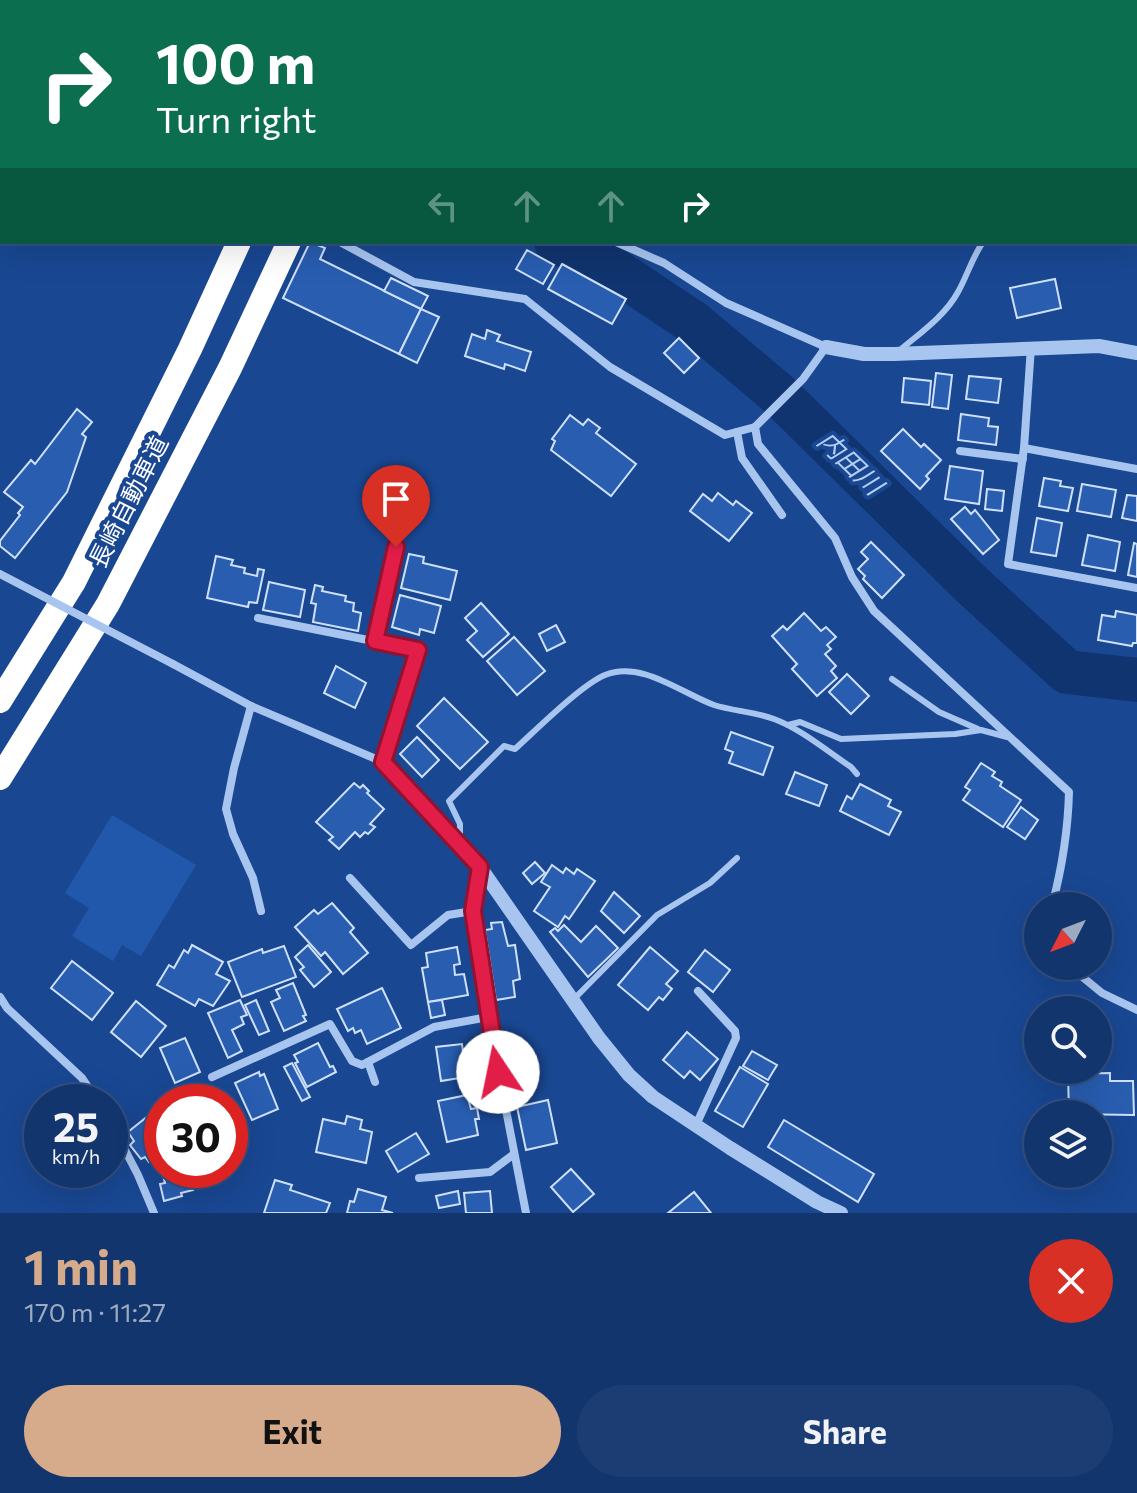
<!DOCTYPE html>
<meta charset="utf-8">
<style>
:root{--surface:#13356e;--page:#1c3d73;--text:#f1f3f6;--muted:#9dabc2;--line:#325081;--accent:#d6ab8b}
body{margin:0;font-family:Commissioner,"Noto Sans JP",sans-serif;background:var(--page);color:var(--text);height:100vh;display:flex;flex-direction:column;font-size:30px;white-space:nowrap}
*{box-sizing:border-box;margin:0}
p{font-size:26px;color:var(--muted)}
.icon{flex:none;width:44px;height:44px;fill:none;stroke:currentColor;stroke-width:2;stroke-linecap:round;stroke-linejoin:round}
.map{position:relative;height:1213px;overflow:hidden}
.sheet{display:flex;flex-direction:column;background:var(--surface);flex:1}
.sheet>*{flex:none}
.top-card{position:absolute;left:0px;top:0px;width:1138px;height:244px;box-shadow:0 8px 32px #0002,0 0 0 2px var(--line);background:#0b6e4f;color:#fff;overflow:hidden}
.needle{width:52px;rotate:228deg}
.buttons{position:absolute;left:1024px;top:892px;display:grid;gap:16px}
.buttons a{display:grid;place-items:center;width:88px;height:88px;border-radius:50%;background:var(--surface);box-shadow:0 8px 32px #0002,0 0 0 2px var(--line);font-size:40px}
.speed{position:absolute;left:24px;top:1084px;display:flex;gap:16px;font-size:40px;font-weight:700;text-align:center}
.speed>*{display:grid;place-content:center;width:104px;height:104px;border-radius:50%;background:var(--surface);box-shadow:0 8px 32px #0002,0 0 0 2px var(--line);line-height:1}
.speed small{font-size:20px;font-weight:400}
.speed .limit{border:12px solid #d22;background:#fff;color:#111}
.pin{position:absolute;display:grid;place-items:center;width:68px;height:68px;color:#fff;margin:-82px -34px;border-radius:50% 50% 50% 0;rotate:-45deg;box-shadow:0 0 8px #0007}
.pin .icon{rotate:45deg}
.me{position:absolute;width:88px;margin:-44px;rotate:349deg;stroke-linejoin:round;filter:drop-shadow(0 0 6px #0008)}
.turn{display:flex;align-items:center;gap:28px;height:168px;padding:0 24px;font-size:36px}
.turn .icon{width:104px;height:104px;stroke-width:2.5}
.turn b{display:block;font-size:56px;line-height:68px}
.lanes{display:flex;align-items:center;height:76px;padding:0 24px;background:#0003;justify-content:center;gap:40px;direction:ltr}
.lanes .off{opacity:.35}
.round{display:grid;place-items:center;flex:none;width:84px;height:84px;border-radius:42px;background:var(--page)}
.overview{display:flex;align-items:center;justify-content:space-between;height:136px;padding:0 24px}
h1{font-size:48px;font-weight:700;line-height:60px;color:var(--accent)}
.cta{display:flex;gap:16px;margin-top:auto;padding:16px 24px}
.cta a{flex:1;height:92px;border-radius:48px;background:var(--accent);color:#111;font-size:32px;font-weight:700;line-height:92px;text-align:center}
.cta a+a{background:var(--page);color:var(--text)}
.map>svg:first-child{display:block}
.green{fill:#2258ab}
.lines{fill:none;stroke-linecap:round;stroke-linejoin:round}
.river{stroke:#10346f;stroke-width:44}
.building{fill:#285db0;stroke:#cfe0fb;stroke-width:2}
.service{stroke:#a8c5ef;stroke-width:6}
.minor{stroke:#a8c5ef;stroke-width:8}
.tertiary{stroke:#a8c5ef;stroke-width:14}
.motorway{stroke:#fff;stroke-width:24}
.minor-bridge{stroke:#a8c5ef;stroke-width:8}
.route-casing{stroke:#92132f;stroke-width:20}
.route{stroke:#e11d48;stroke-width:14}
.labels{text-anchor:middle;stroke-width:8;stroke-linejoin:round;paint-order:stroke}
.street-label{font-size:24px;fill:#fff;stroke:#194792}
.water-label{font-size:26px;font-style:italic;fill:#b4cff6;stroke:#194792}
</style>
<div class="map">
<svg width="1137" height="1213" viewBox="0 0 1137 1213">
<rect width="100%" height="100%" fill="#194792"/>
<!-- green -->
<polygon class="green" points="112,815 196,865 141,956 122,945 113,961 72,936 89,908 65,893"/>
<g class="lines">
<!-- river -->
<g class="river">
<polyline points="83,0 84,2"/>
<polyline points="556,242 604,263 694,323 776,392 972,585 1067,672 1137,680"/>
</g>
</g>
<!-- building -->
<g class="building">
<polygon points="310,242 325,248 320,259 421,309 399,354 283,298"/>
<polygon points="527,250 554,265 543,284 516,269"/>
<polygon points="562,264 626,299 612,324 548,289"/>
<polygon points="391,278 428,296 421,309 384,291"/>
<polygon points="1055,279 1061,308 1017,318 1010,288"/>
<polygon points="421,309 439,317 417,363 399,354"/>
<polygon points="487,330 500,335 497,341 531,352 525,371 505,364 504,369 465,356 472,334 485,339"/>
<polygon points="679,338 699,358 684,373 664,353"/>
<polygon points="936,373 952,375 948,409 932,407"/>
<polygon points="969,376 1001,379 998,403 966,399"/>
<polygon points="904,378 931,381 929,405 902,402"/>
<polygon points="77,409 92,422 82,434 86,437 67,492 15,558 0,546 0,541 20,515 18,513 23,507 4,492 31,460 35,464"/>
<polygon points="961,414 989,418 988,426 998,427 996,445 958,440"/>
<polygon points="570,415 583,425 588,419 600,428 596,433 636,464 611,496 551,450 555,441 552,439"/>
<polygon points="903,429 921,447 924,444 941,460 926,476 929,479 920,489 881,451"/>
<polygon points="950,466 983,471 979,504 945,499"/>
<polygon points="1044,478 1061,481 1060,486 1073,488 1068,511 1039,506"/>
<polygon points="1082,484 1116,490 1111,517 1077,511"/>
<polygon points="987,489 1004,491 1002,511 985,509"/>
<polygon points="718,493 733,505 736,501 752,513 729,541 690,511 703,494 712,501"/>
<polygon points="1127,495 1137,496 1137,521 1122,518"/>
<polygon points="965,507 971,514 975,510 999,540 983,554 951,519"/>
<polygon points="1037,518 1062,523 1056,556 1031,552"/>
<polygon points="1088,535 1120,542 1115,571 1082,565"/>
<polygon points="871,542 904,575 882,598 863,579 865,576 858,569 868,559 861,552"/>
<polygon points="1134,543 1137,544 1137,577 1128,575"/>
<polygon points="409,554 424,557 423,563 457,571 450,600 401,588"/>
<polygon points="216,556 233,560 231,565 245,568 244,573 257,576 258,569 264,570 257,603 249,602 248,607 207,598"/>
<polygon points="269,582 305,590 300,617 263,610"/>
<polygon points="315,585 323,587 322,591 346,596 345,601 354,603 353,611 361,613 358,631 313,622 316,604 311,603"/>
<polygon points="400,595 441,606 434,633 420,629 419,635 392,627"/>
<polygon points="481,603 509,634 483,657 467,640 477,631 465,618"/>
<polygon points="1116,611 1137,615 1137,643 1133,643 1132,646 1098,640 1102,615 1115,617"/>
<polygon points="804,613 821,631 826,627 836,637 827,645 831,649 825,654 836,666 831,671 837,678 817,696 792,669 797,664 772,636 783,626 787,630"/>
<polygon points="556,625 565,642 547,651 539,634"/>
<polygon points="514,637 545,671 517,695 487,661"/>
<polygon points="336,666 366,683 355,708 324,693"/>
<polygon points="847,674 869,696 851,714 829,692"/>
<polygon points="444,698 488,742 460,769 417,726"/>
<polygon points="731,732 773,747 763,775 729,763 733,752 725,749"/>
<polygon points="417,737 439,760 422,777 400,754"/>
<polygon points="981,763 995,772 992,776 1002,782 1000,786 1021,800 1003,827 963,800 970,790 965,787"/>
<polygon points="795,772 827,785 819,806 786,794"/>
<polygon points="354,783 360,788 363,785 369,791 367,793 384,809 370,824 375,827 368,834 365,832 360,837 355,832 339,849 329,840 333,837 316,822"/>
<polygon points="860,784 891,800 888,806 901,812 889,835 840,811 847,796 852,799"/>
<polygon points="1021,807 1038,820 1025,839 1007,827"/>
<polygon points="535,862 545,873 532,884 523,873"/>
<polygon points="552,865 563,873 566,868 574,874 577,869 595,881 569,919 565,916 558,927 534,911 550,887 541,882"/>
<polygon points="614,892 640,916 624,933 601,911"/>
<polygon points="332,903 354,928 350,932 368,953 343,974 325,952 321,956 295,927 314,910 318,914"/>
<polygon points="502,922 508,946 515,945 520,979 513,981 515,997 496,1000 485,930 492,929 491,923"/>
<polygon points="564,925 581,942 596,926 618,948 588,977 550,932 555,928 558,931"/>
<polygon points="192,945 223,962 216,974 230,981 213,1006 199,999 195,1006 157,985 169,965 174,968 184,950 188,953"/>
<polygon points="308,945 331,972 314,987 300,970 304,967 295,957"/>
<polygon points="284,946 296,977 242,997 228,962 262,949 263,953"/>
<polygon points="457,947 460,964 454,965 455,975 464,974 468,995 428,1002 422,968 428,967 426,953"/>
<polygon points="650,947 678,971 666,984 672,989 663,1000 659,997 648,1010 618,985"/>
<polygon points="705,950 730,970 713,992 688,972"/>
<polygon points="72,961 113,993 92,1020 51,988"/>
<polygon points="293,983 306,1015 303,1016 306,1021 284,1031 271,1002 280,998 276,990"/>
<polygon points="382,988 401,1028 367,1044 361,1030 355,1033 353,1028 348,1031 337,1009"/>
<polygon points="240,1000 247,1015 241,1017 244,1024 232,1030 242,1051 228,1058 208,1013"/>
<polygon points="256,1000 269,1031 259,1035 245,1005"/>
<polygon points="442,1000 445,1015 431,1018 428,1002"/>
<polygon points="136,1001 166,1026 141,1057 111,1032"/>
<polygon points="687,1032 718,1059 700,1080 690,1071 684,1078 663,1060"/>
<polygon points="185,1038 200,1072 175,1083 160,1048"/>
<polygon points="318,1043 330,1067 333,1066 336,1072 307,1087 295,1063 298,1062 294,1055"/>
<polygon points="462,1044 466,1077 441,1081 436,1047"/>
<polygon points="752,1051 777,1065 768,1080 743,1066"/>
<polygon points="292,1063 310,1097 302,1101 284,1067"/>
<polygon points="740,1067 768,1084 743,1127 715,1111"/>
<polygon points="259,1072 260,1076 264,1074 278,1109 252,1120 235,1083"/>
<polygon points="1110,1073 1110,1081 1133,1081 1134,1115 1069,1114 1068,1074"/>
<polygon points="209,1088 218,1102 190,1102"/>
<polygon points="467,1095 471,1109 477,1108 479,1119 475,1119 478,1135 447,1142 438,1101"/>
<polygon points="548,1100 557,1143 526,1150 517,1107"/>
<polygon points="148,1116 162,1133 162,1151 149,1162 145,1157 141,1159 130,1145 134,1141 128,1132"/>
<polygon points="347,1116 362,1120 360,1129 372,1132 366,1163 316,1152 323,1119 345,1124"/>
<polygon points="784,1120 874,1174 858,1202 768,1147"/>
<polygon points="416,1133 429,1154 398,1172 386,1151"/>
<polygon points="161,1169 188,1170 193,1190 181,1193 182,1196 164,1201 160,1184 165,1183"/>
<polygon points="571,1169 594,1194 573,1212 551,1187"/>
<polygon points="275,1180 292,1185 290,1190 330,1203 326,1213 264,1213"/>
<polygon points="358,1189 386,1197 382,1210 393,1213 347,1213 350,1201 354,1202"/>
<polygon points="458,1191 460,1204 439,1208 436,1196"/>
<polygon points="490,1191 492,1213 466,1213 464,1193"/>
<polygon points="694,1192 711,1213 668,1213"/>
</g>
<g class="lines">
<!-- service -->
<g class="service">
<polyline points="0,4 2,7"/>
<path d="M 900,350 C 920,333 945,316 958,292 C 967,276 972,258 983,242"/>
<polyline points="892,679 939,712 978,729"/>
<polyline points="788,725 800,722 841,739 955,734 981,730 1007,737"/>
<path d="M 460,845 L 460,824 L 449,801 L 504,746 L 515,749 C 536,730 581,685 605,675 C 641,660 681,693 714,705 C 733,711 755,712 774,719 C 801,729 827,751 851,767 L 857,774"/>
<polyline points="574,999 657,915 710,883 737,858"/>
</g>
<!-- minor -->
<g class="minor">
<polyline points="255,0 257,2"/>
<polyline points="278,0 278,2"/>
<polyline points="340,242 414,282 525,299 610,367 725,435 755,427 803,379 826,347 726,303 664,263 616,242"/>
<polyline points="1031,347 1024,448 1008,564 1137,588"/>
<path d="M 755,427 L 758,444 L 835,538 L 852,577 L 874,611 L 1069,792 C 1068,831 1062,868 1052,906"/>
<polyline points="737,432 742,458 782,515"/>
<polyline points="1024,448 1137,469"/>
<polyline points="960,451 1023,459"/>
<polyline points="258,618 418,650 383,762"/>
<polyline points="375,641 396,547"/>
<polyline points="173,664 251,706 383,762 480,867 473,911 488,1017 526,1213"/>
<polyline points="251,706 234,768 226,809 233,834 253,878 261,911"/>
<polyline points="350,878 411,945 448,915 473,911"/>
<polyline points="1069,966 1102,993 1137,1010"/>
<polyline points="0,997 7,1008 82,1078 98,1102"/>
<polyline points="368,1062 375,1082"/>
<polyline points="212,1077 330,1024 352,1061 362,1065 434,1027 488,1017"/>
<polyline points="110,1121 138,1175 154,1213"/>
<polyline points="696,1125 736,1038 735,1031 698,991"/>
<polyline points="419,1178 490,1172 514,1154"/>
</g>
<!-- tertiary -->
<g class="tertiary">
<polyline points="826,347 864,354 894,354 1099,346 1137,353"/>
<polyline points="480,867 599,1038 629,1075 653,1097 730,1148 817,1202 841,1213"/>
</g>
<!-- motorway -->
<g class="motorway">
<polyline points="346,2 346,0"/>
<polyline points="394,2 394,0"/>
<polyline points="0,701 74,582 190,349 239,242"/>
<polyline points="0,778 108,604 230,368 289,242"/>
</g>
<!-- minor-bridge -->
<polyline class="minor-bridge" points="0,574 173,664"/>
</g>
<g class="lines">
<!-- route casing -->
<g class="route-casing">
<polyline id="route" points="396,547 375,641 418,650 383,762 480,867 473,911 498,1072"/>
</g>
<!-- route -->
<use href="#route" class="route"/>
</g>
<g class="labels">
<!-- street labels -->
<g class="street-label">
<text transform="translate(129 502) rotate(-63)" y="8">長崎自動車道</text>
</g>
<!-- water labels -->
<g class="water-label">
<text transform="translate(850 463) rotate(44)" y="9">内田川</text>
</g>
</g>
</svg>
<div class="buttons">
<a><svg class="needle" viewBox="-14 -14 28 28"><path d="M0-13l5 13h-10z" fill="#e53935"/><path d="M0 13l5-13h-10z" fill="#9dabc2"/></svg></a>
<a><svg class="icon" aria-label="search" viewBox="0 0 24 24"><circle cx="10" cy="10" r="6"/><path d="M15 15l6 6"/></svg></a>
<a><svg class="icon" aria-label="layers" viewBox="0 0 24 24"><path d="M12 4l9 5-9 5-9-5zM3 14l9 5 9-5"/></svg></a>
</div>
<div class="speed"><div>25<small>km/h</small></div><div class="limit">30</div></div>
<div class="pin" style="left:396px;top:547px;background:#d93025"><svg class="icon" aria-label="arrive" viewBox="0 0 24 24"><path d="M6 21V4h12l-3 4 3 4H6"/></svg></div>
<svg class="me" style="left:498px;top:1072px" viewBox="-20 -20 40 40"><circle r="19" fill="#fff"/><path d="M0-13L10 11 0 6-10 11z" fill="#e11d48"/></svg>
<div class="top-card">
<div class="turn"><svg class="icon" aria-label="right" viewBox="0 0 24 24"><path d="M7 20v-9h11M14 6l5 5-5 5"/></svg><div><b>100 m</b>Turn right</div></div>
<div class="lanes"><svg class="icon off" aria-label="left" viewBox="0 0 24 24"><path d="M17 20v-9H6M10 6l-5 5 5 5"/></svg><svg class="icon off" aria-label="ahead" viewBox="0 0 24 24"><path d="M12 20V5M6 11l6-6 6 6"/></svg><svg class="icon off" aria-label="ahead" viewBox="0 0 24 24"><path d="M12 20V5M6 11l6-6 6 6"/></svg><svg class="icon" aria-label="right" viewBox="0 0 24 24"><path d="M7 20v-9h11M14 6l5 5-5 5"/></svg></div>
</div>
</div>
<section class="sheet">
<div class="overview"><div><h1>1 min</h1><p>170 m · 11:27</p></div><a class="round" style="background:#d93025;color:#fff"><svg class="icon" aria-label="close" viewBox="0 0 24 24"><path d="M6 6l12 12M18 6L6 18"/></svg></a></div>
<div class="cta"><a>Exit</a><a>Share</a></div>
</section>
